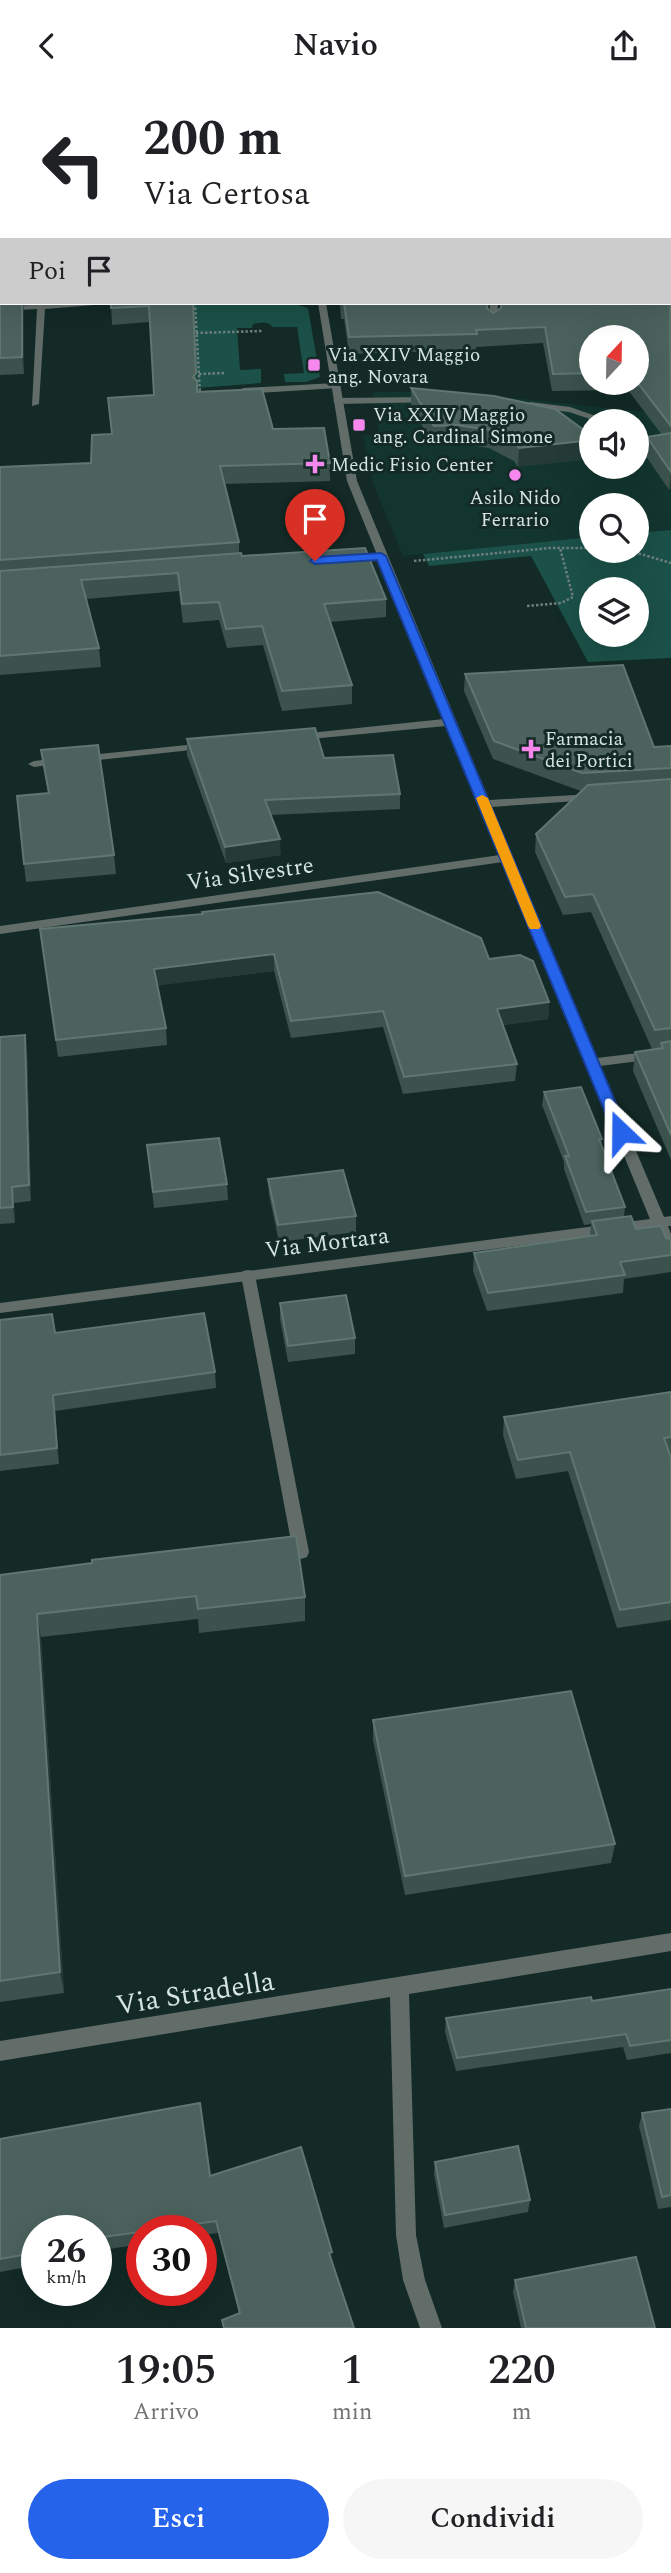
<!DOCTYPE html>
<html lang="it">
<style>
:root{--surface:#fff;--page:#f6f6f6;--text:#202124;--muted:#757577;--accent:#2563eb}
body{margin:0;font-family:Spectral,serif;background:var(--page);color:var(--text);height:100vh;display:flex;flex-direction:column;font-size:26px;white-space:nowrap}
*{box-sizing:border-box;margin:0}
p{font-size:23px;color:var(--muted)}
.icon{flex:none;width:38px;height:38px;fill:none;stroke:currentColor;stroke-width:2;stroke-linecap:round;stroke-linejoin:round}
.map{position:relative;height:2237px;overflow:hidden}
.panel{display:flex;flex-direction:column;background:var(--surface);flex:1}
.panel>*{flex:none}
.hud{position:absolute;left:0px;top:0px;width:672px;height:214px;box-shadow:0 7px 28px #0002;background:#fff;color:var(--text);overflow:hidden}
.needle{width:46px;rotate:22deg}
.tools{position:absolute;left:579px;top:234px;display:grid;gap:14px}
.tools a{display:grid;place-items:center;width:70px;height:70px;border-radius:50%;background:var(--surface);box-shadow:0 7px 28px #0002;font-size:35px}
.speed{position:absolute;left:21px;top:2124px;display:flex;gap:14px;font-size:35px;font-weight:700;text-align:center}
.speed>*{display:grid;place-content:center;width:91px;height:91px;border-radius:50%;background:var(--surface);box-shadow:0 7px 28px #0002;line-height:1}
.speed small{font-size:18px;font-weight:400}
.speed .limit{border:10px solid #d22;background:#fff;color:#111}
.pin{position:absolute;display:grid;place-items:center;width:60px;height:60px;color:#fff;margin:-72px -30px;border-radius:50% 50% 50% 0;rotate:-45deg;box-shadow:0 0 7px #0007}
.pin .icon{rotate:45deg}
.me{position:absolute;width:77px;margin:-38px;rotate:337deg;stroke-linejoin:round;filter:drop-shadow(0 0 5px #0008)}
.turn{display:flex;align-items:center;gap:24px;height:147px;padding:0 28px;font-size:32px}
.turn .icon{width:91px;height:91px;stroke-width:2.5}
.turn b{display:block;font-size:49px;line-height:60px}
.then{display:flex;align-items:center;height:66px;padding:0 28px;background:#0003;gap:14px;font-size:26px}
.eta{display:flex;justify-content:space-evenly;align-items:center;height:119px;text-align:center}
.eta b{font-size:42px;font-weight:600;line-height:49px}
.button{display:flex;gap:14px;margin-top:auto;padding:14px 28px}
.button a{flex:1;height:80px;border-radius:42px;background:var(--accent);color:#fff;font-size:28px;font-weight:600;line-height:80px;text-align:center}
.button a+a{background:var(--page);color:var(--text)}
header{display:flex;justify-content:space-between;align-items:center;height:91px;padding:0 28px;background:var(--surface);font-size:32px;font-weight:600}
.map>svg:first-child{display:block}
.built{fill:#13352f;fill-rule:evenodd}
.green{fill:#1b5148;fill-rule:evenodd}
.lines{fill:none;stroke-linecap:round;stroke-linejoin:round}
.path{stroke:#6d807d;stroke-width:2.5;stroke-dasharray:2.5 2;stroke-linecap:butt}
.service{fill:#626d6a;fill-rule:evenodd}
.minor{fill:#626d6a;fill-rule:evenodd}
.wall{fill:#3b524d;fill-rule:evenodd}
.shaded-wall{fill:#243b37}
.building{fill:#4b625d;stroke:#617672;stroke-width:2}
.route{fill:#2563eb;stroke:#184099;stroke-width:2}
.slow{fill:#f59e0b}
.poi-dot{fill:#f688ed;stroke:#132a26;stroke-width:2.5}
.labels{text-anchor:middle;stroke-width:6;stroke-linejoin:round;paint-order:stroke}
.far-poi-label{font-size:19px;fill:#d6e4e1;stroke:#132a26;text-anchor:start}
.street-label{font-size:23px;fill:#d6e4e1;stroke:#132a26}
.near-street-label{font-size:28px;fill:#d6e4e1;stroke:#132a26}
</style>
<header><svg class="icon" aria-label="back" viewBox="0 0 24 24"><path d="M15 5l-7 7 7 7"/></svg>Navio<svg class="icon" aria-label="share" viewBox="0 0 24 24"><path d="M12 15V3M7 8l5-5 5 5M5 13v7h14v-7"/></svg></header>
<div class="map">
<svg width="671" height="2237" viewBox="0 0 671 2237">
<rect width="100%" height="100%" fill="#132a26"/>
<!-- built -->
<path class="built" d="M 373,301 L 456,301 L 671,324 L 671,348 L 645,365 L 671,402 L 671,439 L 637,442 L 637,415 L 592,415 L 591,446 L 403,465 L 373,392 L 363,344 L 379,343 ZM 592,331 L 637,331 L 637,376 L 592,376 Z"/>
<!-- green -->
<g class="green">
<path d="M 193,212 L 292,212 L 308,217 L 320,286 L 306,291 L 285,291 L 284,283 L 304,282 L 297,236 L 272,236 C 269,230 259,232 253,233 L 252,237 L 237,237 L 240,279 L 261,278 L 261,292 L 197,297 Z"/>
<path d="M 671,439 L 671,567 L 588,571 L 531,465 L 429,475 L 423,463 L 591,446 L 592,460 L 637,460 L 637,442 ZM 592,499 L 637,499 L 637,544 L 592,544 Z"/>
</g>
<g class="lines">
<!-- path -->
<g class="path">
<polyline points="195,212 200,303"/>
<polyline points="196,242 262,240"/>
<polyline points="199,283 226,282"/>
<polyline points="630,460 671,472"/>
<polyline points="414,470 550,457 592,457"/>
<polyline points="527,515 561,512 573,506 560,457"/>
</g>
<!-- service -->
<g class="service">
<polygon points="490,212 498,212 497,234 493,236 489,234"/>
<polygon points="335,292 338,293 338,297 243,303 239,300 243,297"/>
<polygon points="430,306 433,307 433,311 337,313 333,310 337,307"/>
<polygon points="530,311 570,316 613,331 599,331 569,321 527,316 526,314"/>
<polygon points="248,1179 253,1180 255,1184 309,1461 307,1466 301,1468 295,1466 293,1461 241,1184 243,1180"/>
</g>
<!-- minor -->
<g class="minor">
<rect x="199" y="0" width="6" height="2"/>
<polygon points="60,212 98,212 94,214 45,218 39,313 32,315 37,218 0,220 0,216"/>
<polygon points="318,212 326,212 357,390 489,709 591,703 597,706 591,709 491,716 597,967 671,958 671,966 600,975 664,1126 671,1125 671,1135 668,1135 671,1143 671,1165 666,1164 654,1137 0,1222 0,1212 650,1128 503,771 0,843 0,835 500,764 446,635 300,649 295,646 300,643 444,628 347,390"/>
<polygon points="206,652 210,653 210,657 80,671 75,668 80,665"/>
<polygon points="60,667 64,668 64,672 34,676 28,673 34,670"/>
<polygon points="671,1842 671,1860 409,1903 416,2144 425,2189 442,2237 420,2237 403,2189 396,2144 390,1906 0,1970 0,1950"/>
</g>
</g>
<!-- wall -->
<g class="wall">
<polygon points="0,0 134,0 134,2 2,2 2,169 0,169"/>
<path d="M 274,0 L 671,0 L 671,399 L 669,399 L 645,364 L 647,346 L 662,344 L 628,299 L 552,300 L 543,252 L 476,256 L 476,259 L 349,263 L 344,228 L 341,228 L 340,212 L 488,212 L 488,218 L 493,222 L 500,218 L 500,212 L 670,212 L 670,2 L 275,2 ZM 592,247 L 637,247 L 637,292 L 592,292 Z"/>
<polygon points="0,209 23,212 24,224 24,283 0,284"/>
<polygon points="111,212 193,212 197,301 273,338 330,372 330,390 224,393 239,451 239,462 242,465 386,508 386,526 330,531 352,594 352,613 282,620 263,554 227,557 219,529 183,532 179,500 86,508 99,557 101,576 0,584 0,376 91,372 112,343 108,307 154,304 150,231 112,234"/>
<polygon points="411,297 592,345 518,376 514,370 489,357 456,352 433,354 411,315"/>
<polygon points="465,583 654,656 671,655 671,1069 633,980 635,961 660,957 652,958 591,821 563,824 535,761 536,743 581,700 493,668 464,600"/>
<polygon points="187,648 324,667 400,703 400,718 271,724 281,764 226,772 187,664"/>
<polygon points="41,659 114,764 116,783 26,791 24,773 48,702"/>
<polygon points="40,838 489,868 549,911 548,928 503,934 517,973 515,990 403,1003 383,936 291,947 274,880 157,894 166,937 167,954 58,966"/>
<polygon points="0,946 27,960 31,1110 14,1112 15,1132 0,1133"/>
<polygon points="544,1001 602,1048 601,1054 625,1116 624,1126 636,1138 671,1148 671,1181 624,1188 623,1202 487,1220 473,1180 474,1162 590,1145 591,1133 584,1134 564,1078 564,1071 542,1014"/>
<polygon points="147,1054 227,1093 228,1109 154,1117"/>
<polygon points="268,1088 356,1125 356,1141 279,1151 269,1104"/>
<polygon points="280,1212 355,1247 355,1263 288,1271 280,1228"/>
<polygon points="0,1229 215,1281 216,1297 55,1320 59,1373 0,1380"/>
<polygon points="671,1301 671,1364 670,1364 671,1367 671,1529 617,1537 568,1380 516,1388 503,1344 504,1326"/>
<polygon points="0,1484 305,1506 305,1530 199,1542 198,1528 41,1546 64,1902 0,1911"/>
<polygon points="373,1629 615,1753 611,1772 405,1804 373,1649"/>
<polygon points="671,1898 671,1962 627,1969 623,1956 456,1980 445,1941 446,1927 592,1910"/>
<polygon points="671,2018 671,2116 658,2118 639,2035 642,2022"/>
<polygon points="0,2048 210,2085 332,2173 354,2237 223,2237 222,2229 239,2222 218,2142 201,2144 201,2140 142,2140 142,2153 96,2160 96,2140 37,2140 37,2169 32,2169 32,2175 0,2181"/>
<polygon points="435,2071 530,2109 528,2121 444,2137 434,2083"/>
<polygon points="515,2189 655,2237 521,2237 513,2201"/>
</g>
<!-- shaded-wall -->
<g class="shaded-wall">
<polygon points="23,212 24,224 24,283 22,266"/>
<polygon points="592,349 592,368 518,376 519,357"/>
<polygon points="671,382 671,399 669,399"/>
<polygon points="280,748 281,764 226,772 225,756"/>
<polygon points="274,863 274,880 155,895 154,878"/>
<polygon points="549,911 548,928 496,935 497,918"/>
<polygon points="25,944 27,960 31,1110 29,1094"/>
<polygon points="12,1096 14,1112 15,1132 13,1116"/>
<polygon points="53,1304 55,1320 59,1373 57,1357"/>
<polygon points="37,1523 41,1546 64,1902 60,1881"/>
<polygon points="332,2161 332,2173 329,2162"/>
</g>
<!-- building -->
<g class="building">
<polygon points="2,0 132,0 132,2 2,2 2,32 0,32 0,5"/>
<polygon points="280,0 671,0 670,0 670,2 281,2"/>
<rect x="670" y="9" width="1" height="173"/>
<rect x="0" y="40" width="2" height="54"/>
<rect x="0" y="101" width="2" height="52"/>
<polygon points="670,189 671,335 637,291 637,247 592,247 592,282 553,283 545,236 476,239 477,243 349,246 344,212 488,212 487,217 493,222 501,217 501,212 670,212"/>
<polygon points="0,209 2,209 2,212 22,212 22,266 0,267"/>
<polygon points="111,212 193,212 196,282 193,286 197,290 197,301 262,298 273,338 324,337 330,372 220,375 239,451 0,469 0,376 91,372 92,344 112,343 108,307 154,304 149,215 111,217"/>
<polygon points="411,297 494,305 555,318 592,345 592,349 519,357 515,351 490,339 457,334 434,335"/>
<polygon points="671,342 671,381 647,346"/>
<polygon points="365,457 386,508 324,513 352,594 282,600 262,535 226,538 219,511 182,513 178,482 81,489 99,557 0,565 0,480 241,462 242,465"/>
<polygon points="623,574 654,656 671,655 671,677 582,682 494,650 465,583"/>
<polygon points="315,637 324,667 393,664 400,703 265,709 280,748 225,756 187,648"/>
<polygon points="98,654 114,764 24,773 17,705 49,702 41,659"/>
<polygon points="671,688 671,937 655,939 593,803 565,806 536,743 588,694"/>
<polygon points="378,801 481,847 489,868 520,864 533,870 549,911 497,918 517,973 404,986 383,920 291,930 274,863 154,878 166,937 56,949 40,838 203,823 202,821"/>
<polygon points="25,944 29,1094 12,1096 13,1116 0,1117 0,946"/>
<polygon points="671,950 671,1044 635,961 663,957 661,952"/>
<polygon points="581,996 602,1048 599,1048 625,1116 586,1121 565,1065 569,1065 544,1001"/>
<polygon points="219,1047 227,1093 153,1101 147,1054"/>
<polygon points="343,1079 356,1125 278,1134 268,1088"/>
<polygon points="631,1125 636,1138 661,1135 666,1147 671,1148 671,1164 620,1171 625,1184 488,1202 474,1162 597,1144 592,1130"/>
<polygon points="346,1204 355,1247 288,1255 280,1212"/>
<polygon points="204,1222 215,1281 53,1304 57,1357 0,1364 0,1229 52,1223 55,1242"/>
<polygon points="671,1301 671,1346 664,1347 671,1367 671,1511 620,1519 570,1361 518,1369 504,1326"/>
<polygon points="296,1445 305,1506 198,1518 196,1505 37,1523 60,1881 0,1890 0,1484 92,1472 92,1469"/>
<polygon points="571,1600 615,1753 405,1785 373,1629"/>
<polygon points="671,1898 671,1949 630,1955 626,1943 457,1967 446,1927 591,1906 592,1910"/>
<polygon points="200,2012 210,2085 301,2056 332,2161 329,2162 354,2237 224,2237 222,2229 240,2222 216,2130 96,2147 96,2140 37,2140 37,2156 28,2157 28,2163 0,2168 0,2048"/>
<polygon points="671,2018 671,2104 662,2106 642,2022"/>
<polygon points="518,2055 530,2109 445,2124 435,2071"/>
<polygon points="636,2166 655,2237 526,2237 515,2189"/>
</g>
<!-- route -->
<polygon class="route" points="381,462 386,465 628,1041 626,1045 615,1045 613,1041 377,469 315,473 310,470 315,466"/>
<!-- slow -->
<polygon class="slow" points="482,704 488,707 541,835 539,838 530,838 528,835 476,707"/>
<!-- markers -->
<g class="poi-dot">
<rect x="307" y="267" width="14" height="14" rx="3.5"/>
<rect x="352" y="327" width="14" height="14" rx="3.5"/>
<path d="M311.5 362.5h7v7h7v7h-7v7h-7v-7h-7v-7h7z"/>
<circle cx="515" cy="384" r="7"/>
<path d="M527.5 647.5h7v7h7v7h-7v7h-7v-7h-7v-7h7z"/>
</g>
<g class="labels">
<!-- far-poi labels -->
<g class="far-poi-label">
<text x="328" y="270">Via XXIV Maggio<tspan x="328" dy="22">ang. Novara</tspan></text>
<text x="373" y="330">Via XXIV Maggio<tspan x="373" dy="22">ang. Cardinal Simone</tspan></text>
<text x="331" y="380">Medic Fisio Center</text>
<text x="515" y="413" text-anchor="middle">Asilo Nido<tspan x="515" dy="22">Ferrario</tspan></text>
<text x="545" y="654">Farmacia<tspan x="545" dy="22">dei Portici</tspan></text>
</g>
<!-- street labels -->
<g class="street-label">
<text transform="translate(250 782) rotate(-8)" y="8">Via Silvestre</text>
<text transform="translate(327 1151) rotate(-7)" y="8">Via Mortara</text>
</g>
<!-- near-street labels -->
<g class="near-street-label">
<text transform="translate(195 1901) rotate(-9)" y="10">Via Stradella</text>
</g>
</g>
</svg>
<div class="tools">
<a><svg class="needle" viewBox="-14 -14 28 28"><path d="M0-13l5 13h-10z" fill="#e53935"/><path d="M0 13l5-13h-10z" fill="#757577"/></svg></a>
<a><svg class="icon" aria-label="sound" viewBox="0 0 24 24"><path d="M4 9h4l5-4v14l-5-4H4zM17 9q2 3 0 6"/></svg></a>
<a><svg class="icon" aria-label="search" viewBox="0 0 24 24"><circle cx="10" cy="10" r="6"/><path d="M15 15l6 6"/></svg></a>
<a><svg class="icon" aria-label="layers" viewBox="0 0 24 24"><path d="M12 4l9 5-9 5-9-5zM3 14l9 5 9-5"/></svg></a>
</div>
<div class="speed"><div>26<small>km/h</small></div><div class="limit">30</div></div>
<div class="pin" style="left:315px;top:470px;background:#d93025"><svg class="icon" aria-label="arrive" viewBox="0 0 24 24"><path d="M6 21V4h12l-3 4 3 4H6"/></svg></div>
<svg class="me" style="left:621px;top:1041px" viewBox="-20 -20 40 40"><path d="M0-17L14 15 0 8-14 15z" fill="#2563eb" stroke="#fff" stroke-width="4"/></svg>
<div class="hud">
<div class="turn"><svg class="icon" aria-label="left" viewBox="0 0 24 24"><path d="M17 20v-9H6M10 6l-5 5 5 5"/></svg><div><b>200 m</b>Via Certosa</div></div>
<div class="then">Poi<svg class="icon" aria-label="arrive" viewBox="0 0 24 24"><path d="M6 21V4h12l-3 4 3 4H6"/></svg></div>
</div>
</div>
<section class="panel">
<div class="eta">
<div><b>19:05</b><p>Arrivo</p></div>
<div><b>1</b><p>min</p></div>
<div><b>220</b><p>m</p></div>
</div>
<div class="button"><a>Esci</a><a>Condividi</a></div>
</section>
